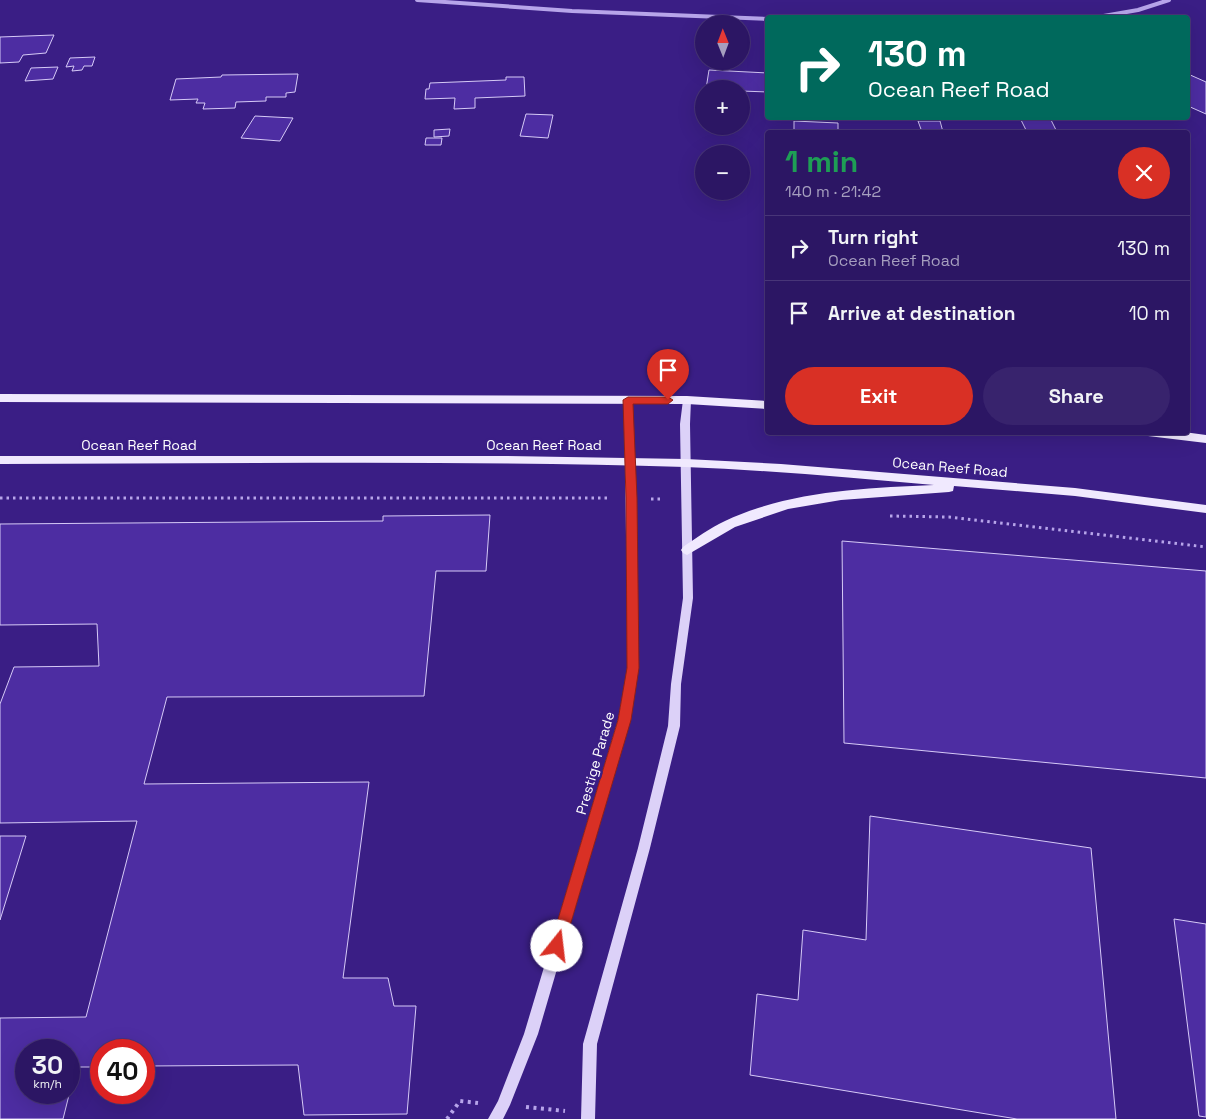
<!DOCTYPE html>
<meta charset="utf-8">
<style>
:root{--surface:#2c1664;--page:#38236d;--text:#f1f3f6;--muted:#a69fbf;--line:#483578;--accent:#d93025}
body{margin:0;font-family:"Space Grotesk",sans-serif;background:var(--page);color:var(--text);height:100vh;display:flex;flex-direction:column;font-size:19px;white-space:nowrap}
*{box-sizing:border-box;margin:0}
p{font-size:16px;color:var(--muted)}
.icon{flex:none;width:28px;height:28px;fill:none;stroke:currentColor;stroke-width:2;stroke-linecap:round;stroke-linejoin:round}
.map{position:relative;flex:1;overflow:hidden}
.panel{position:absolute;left:765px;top:130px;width:425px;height:305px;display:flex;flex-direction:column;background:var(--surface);border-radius:5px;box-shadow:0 5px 20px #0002,0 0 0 1px var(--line)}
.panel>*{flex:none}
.guide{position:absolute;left:765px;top:15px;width:425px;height:105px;border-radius:5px;box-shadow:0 5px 20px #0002,0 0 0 1px var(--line);background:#00695c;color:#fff;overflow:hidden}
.needle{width:32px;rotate:359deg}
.buttons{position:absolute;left:695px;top:15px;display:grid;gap:10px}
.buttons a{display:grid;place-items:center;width:55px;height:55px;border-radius:50%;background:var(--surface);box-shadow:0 5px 20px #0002,0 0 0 1px var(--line);font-size:25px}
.speed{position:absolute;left:15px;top:1039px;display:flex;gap:10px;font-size:25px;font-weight:700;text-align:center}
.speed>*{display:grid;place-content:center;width:65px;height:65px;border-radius:50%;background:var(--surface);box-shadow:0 5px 20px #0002,0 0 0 1px var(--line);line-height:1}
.speed small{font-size:12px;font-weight:400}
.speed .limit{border:8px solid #d22;background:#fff;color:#111}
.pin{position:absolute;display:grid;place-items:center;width:42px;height:42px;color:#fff;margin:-51px -21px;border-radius:50% 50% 50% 0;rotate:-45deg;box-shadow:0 0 5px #0007}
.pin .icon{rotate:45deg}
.me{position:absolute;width:55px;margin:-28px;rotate:16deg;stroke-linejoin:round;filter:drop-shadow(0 0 4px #0008)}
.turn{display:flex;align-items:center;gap:18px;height:105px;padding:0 20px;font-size:22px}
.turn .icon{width:65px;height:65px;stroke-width:2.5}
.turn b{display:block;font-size:35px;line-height:42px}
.round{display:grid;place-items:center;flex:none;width:52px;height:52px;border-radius:26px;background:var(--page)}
.summary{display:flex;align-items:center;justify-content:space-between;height:85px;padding:0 20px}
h1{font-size:30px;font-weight:700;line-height:38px;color:#1e9e55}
.button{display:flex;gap:10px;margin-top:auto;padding:10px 20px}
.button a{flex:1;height:58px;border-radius:30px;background:var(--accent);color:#fff;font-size:20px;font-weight:700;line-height:58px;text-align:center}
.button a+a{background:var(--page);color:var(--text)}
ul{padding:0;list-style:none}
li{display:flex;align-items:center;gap:15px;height:65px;padding:0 20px;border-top:1px solid var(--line)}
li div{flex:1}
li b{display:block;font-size:19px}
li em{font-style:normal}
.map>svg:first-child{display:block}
.building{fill:#4d2da2;stroke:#d6caf7;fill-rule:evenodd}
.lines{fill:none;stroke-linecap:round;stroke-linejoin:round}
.path-far1{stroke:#b7a5ea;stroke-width:3;stroke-dasharray:2.5 4;stroke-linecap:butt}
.path{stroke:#b7a5ea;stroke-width:4;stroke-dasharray:3 4.5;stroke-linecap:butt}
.street{stroke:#b7a5ea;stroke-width:4}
.secondary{fill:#dcd1f8;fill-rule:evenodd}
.primary{fill:#f0e9fe;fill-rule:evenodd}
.route{fill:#d93025;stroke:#8d1f18}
.labels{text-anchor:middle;stroke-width:5;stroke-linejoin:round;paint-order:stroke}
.street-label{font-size:14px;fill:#fff;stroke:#3a1e85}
</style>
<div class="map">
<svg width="1206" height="1119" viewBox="0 0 1206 1119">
<rect width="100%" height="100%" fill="#3a1e85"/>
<!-- building -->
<g class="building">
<polygon points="54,35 46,53 23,55 19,62 0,63 0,37"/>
<polygon points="95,57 92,66 84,66 82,70 72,71 74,66 66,67 70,58"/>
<polygon points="58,67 53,79 25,81 31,68"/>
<polygon points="709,70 768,73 768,92 741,91 741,89 706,89"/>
<polygon points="298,74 295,92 286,93 286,97 266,97 266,101 236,102 235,108 203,109 205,103 196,103 198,99 170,100 176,79 221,77 222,75"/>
<polygon points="1188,74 1206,82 1206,114 1188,106"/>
<polygon points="506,77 524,77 525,96 475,98 475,108 454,109 455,98 425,99 426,89 429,89 430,83 506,80"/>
<polygon points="526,114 553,115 548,138 520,136"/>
<polygon points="255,116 293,118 280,141 241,138"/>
<polygon points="1020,118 1050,118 1057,132 1027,132"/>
<polygon points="794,121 838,123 838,132 794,132"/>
<polygon points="918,121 940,121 943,132 922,132"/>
<polygon points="450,129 449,136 434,137 434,130"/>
<polygon points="426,138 442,138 441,145 425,145"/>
<path d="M 490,515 L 486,571 L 436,571 L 424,696 L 167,697 L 144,784 L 369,782 L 343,978 L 388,978 L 394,1006 L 416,1006 L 407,1114 L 304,1115 L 298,1065 L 144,1066 L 144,1050 L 101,1050 L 101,1067 L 76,1067 L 63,1119 L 0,1119 L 0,1018 L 86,1017 L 137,821 L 0,823 L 0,704 L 14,667 L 99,666 L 97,624 L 0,625 L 0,524 L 383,521 L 383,516 ZM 26,1050 L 69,1050 L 69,1092 L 26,1092 Z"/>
<polygon points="842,541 1206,571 1206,778 844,743"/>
<polygon points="870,816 1091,848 1116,1119 1017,1119 750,1075 757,994 798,1000 803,930 866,940"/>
<polygon points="0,836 26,836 0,920"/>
<polygon points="1174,919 1206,924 1206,1117 1199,1116"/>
</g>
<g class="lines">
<!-- path-far1 -->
<g class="path-far1">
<polyline points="0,498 609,498"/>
<polyline points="651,499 664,499"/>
<polyline points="890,516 949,517 1206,547"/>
</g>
<!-- path -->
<g class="path">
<polyline points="526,1107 565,1111"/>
<polyline points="447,1119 460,1101 478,1103"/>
</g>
<!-- street -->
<g class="street">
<polyline points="417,0 572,11 768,19"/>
<polyline points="1092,18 1138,10 1169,0"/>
</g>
<!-- secondary -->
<g class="secondary">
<polygon points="687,397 691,400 690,424 693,598 681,684 680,726 650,848 597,1044 595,1119 581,1119 583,1044 638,848 668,726 671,684 683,598 680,424 683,400"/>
<polygon points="628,398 632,401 638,668 630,720 538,1034 510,1105 503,1119 488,1119 498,1101 524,1034 618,720 628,668 624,401"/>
</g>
<!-- primary -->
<g class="primary">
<polygon points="0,394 687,396 768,401 768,409 687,404 0,402"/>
<polygon points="1143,432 1184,432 1206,435 1206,443 1148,436"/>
<path d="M 0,456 L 503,456 L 686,459 L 781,464 L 1075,488 L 1206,505 L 1206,513 L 1075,496 L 954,486 L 953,491 L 949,492 L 841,500 L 788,509 L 735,527 L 687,555 L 683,553 L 681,550 L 683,547 C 696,538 710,528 725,521 C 789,491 864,488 934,485 C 851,478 768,470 685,467 C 457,460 228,464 0,464 Z"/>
</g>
</g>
<!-- route -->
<polygon class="route" points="628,397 668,397 673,400 668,404 633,404 637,498 639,668 631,720 564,946 562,951 557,953 552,951 550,946 618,720 627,668 626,498 623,400"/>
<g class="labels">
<!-- street labels -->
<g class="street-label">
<text x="139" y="450">Ocean Reef Road</text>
<text x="544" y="450">Ocean Reef Road</text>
<text transform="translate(950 467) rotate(5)" y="5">Ocean Reef Road</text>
<text transform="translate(595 763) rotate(-74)" y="5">Prestige Parade</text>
</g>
</g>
</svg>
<div class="buttons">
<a><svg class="needle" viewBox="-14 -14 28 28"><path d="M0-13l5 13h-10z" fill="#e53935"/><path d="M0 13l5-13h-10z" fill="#a69fbf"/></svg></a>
<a>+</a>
<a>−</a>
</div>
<div class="speed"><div>30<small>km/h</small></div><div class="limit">40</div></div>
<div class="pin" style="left:668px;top:400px;background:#d93025"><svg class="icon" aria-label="arrive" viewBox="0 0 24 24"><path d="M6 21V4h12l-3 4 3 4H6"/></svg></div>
<svg class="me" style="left:557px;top:946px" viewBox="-20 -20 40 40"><circle r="19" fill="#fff"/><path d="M0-13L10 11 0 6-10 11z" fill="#d93025"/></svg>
<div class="guide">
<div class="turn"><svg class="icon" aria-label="right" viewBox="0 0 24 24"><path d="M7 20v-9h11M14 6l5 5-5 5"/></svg><div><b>130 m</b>Ocean Reef Road</div></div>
</div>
<section class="panel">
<div class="summary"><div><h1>1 min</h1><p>140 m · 21:42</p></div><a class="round" style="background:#d93025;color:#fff"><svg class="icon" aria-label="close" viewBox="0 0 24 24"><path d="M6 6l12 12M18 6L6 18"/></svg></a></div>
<ul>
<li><svg class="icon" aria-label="right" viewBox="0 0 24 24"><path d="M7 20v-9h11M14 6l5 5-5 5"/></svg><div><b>Turn right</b><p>Ocean Reef Road</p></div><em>130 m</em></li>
<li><svg class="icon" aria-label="arrive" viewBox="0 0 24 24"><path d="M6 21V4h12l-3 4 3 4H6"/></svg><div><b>Arrive at destination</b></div><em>10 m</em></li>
</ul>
<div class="button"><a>Exit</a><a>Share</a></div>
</section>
</div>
